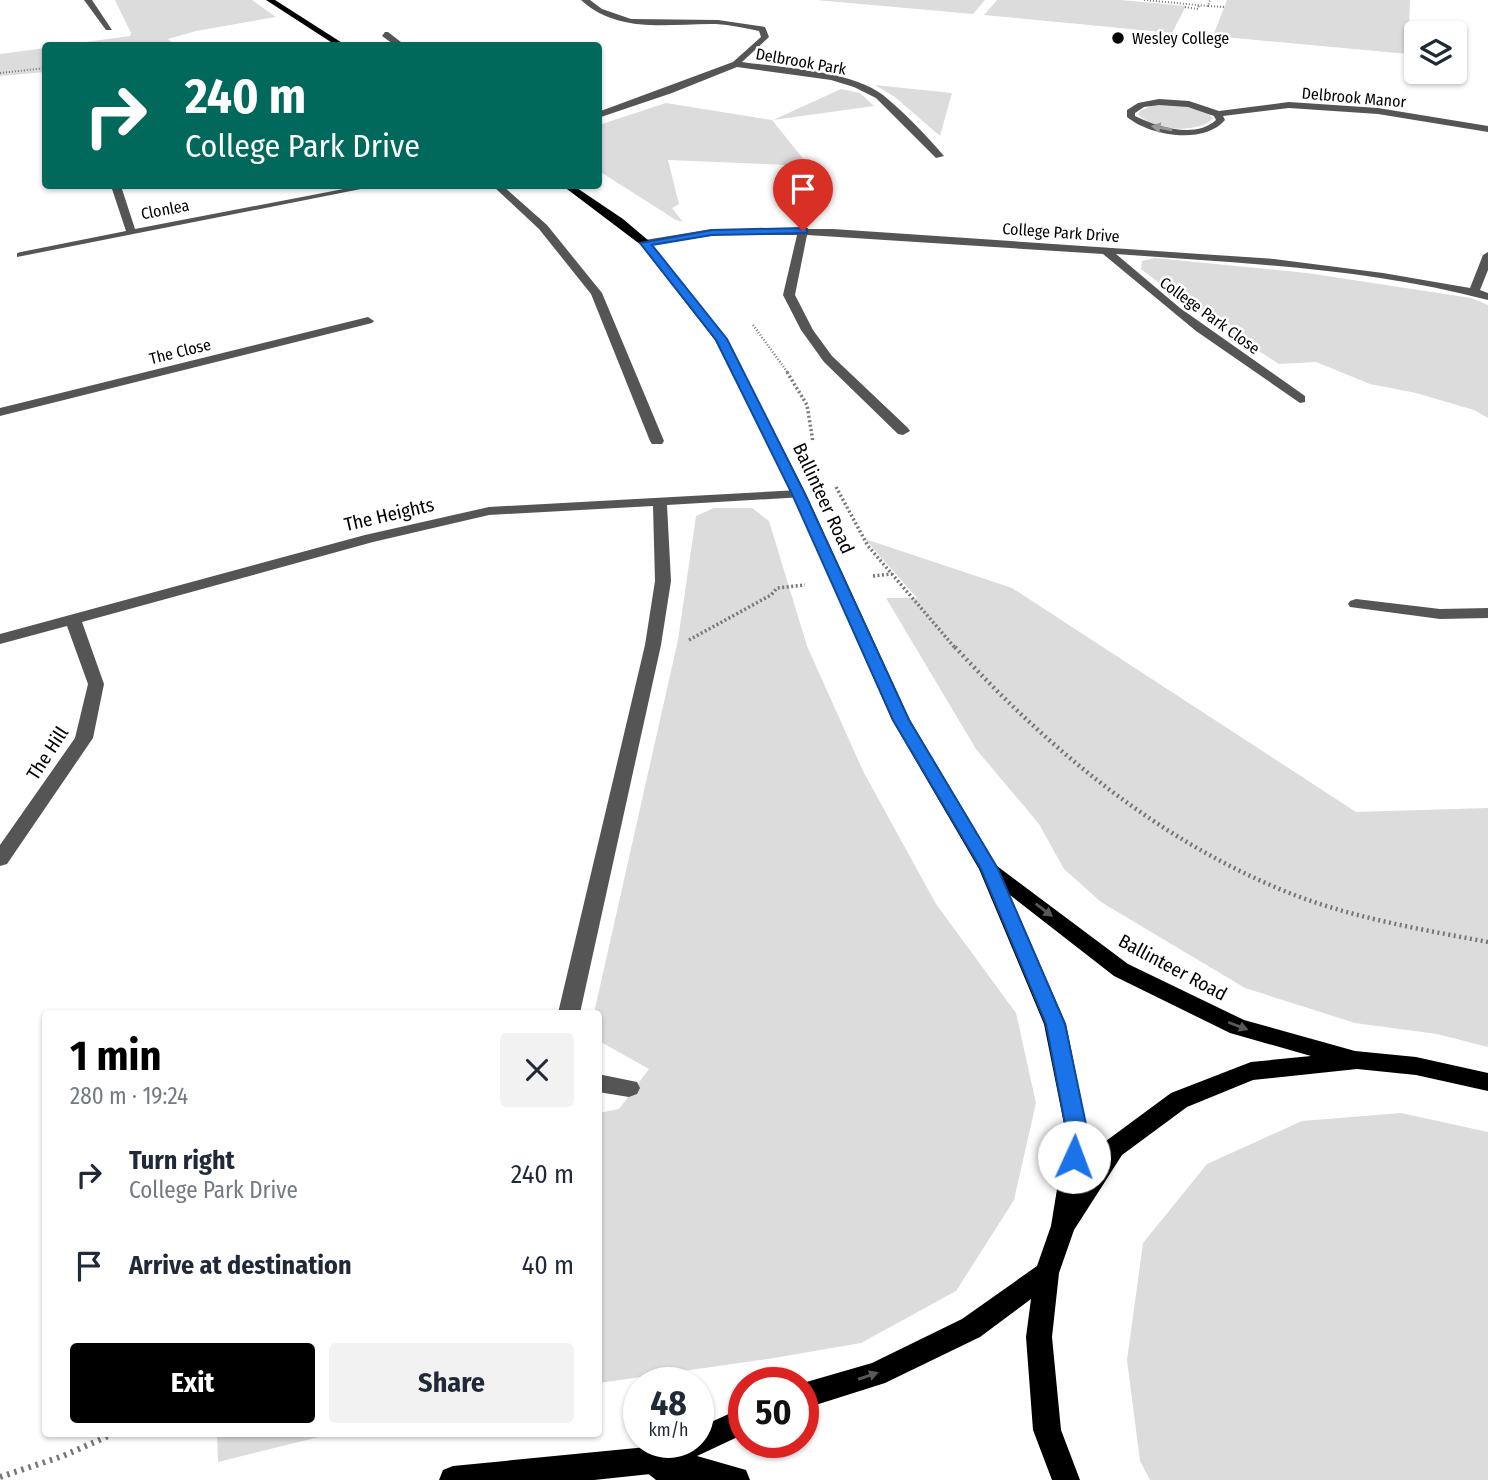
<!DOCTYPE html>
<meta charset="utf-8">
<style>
:root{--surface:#fff;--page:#f2f2f3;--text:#1f2937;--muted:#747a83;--accent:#000}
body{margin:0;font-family:"Fira Sans Condensed",sans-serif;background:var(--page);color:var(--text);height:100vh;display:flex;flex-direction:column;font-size:26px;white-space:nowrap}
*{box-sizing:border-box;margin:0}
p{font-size:23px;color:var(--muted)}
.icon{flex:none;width:38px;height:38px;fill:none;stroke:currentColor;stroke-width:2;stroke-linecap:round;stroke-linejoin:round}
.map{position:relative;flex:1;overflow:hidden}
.details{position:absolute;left:42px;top:1010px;width:560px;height:427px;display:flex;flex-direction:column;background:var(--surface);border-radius:7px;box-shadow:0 2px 5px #0004}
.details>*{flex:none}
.banner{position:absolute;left:42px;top:42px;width:560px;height:147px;border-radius:7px;box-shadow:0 2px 5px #0004;background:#00695c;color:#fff;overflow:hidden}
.tools{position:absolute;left:1404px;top:21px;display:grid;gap:14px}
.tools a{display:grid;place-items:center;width:63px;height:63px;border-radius:7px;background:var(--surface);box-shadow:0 2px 5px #0004;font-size:35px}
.speed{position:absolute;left:623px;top:1367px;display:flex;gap:14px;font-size:35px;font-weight:700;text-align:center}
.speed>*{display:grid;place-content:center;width:91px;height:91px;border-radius:50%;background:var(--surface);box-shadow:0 2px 5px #0004;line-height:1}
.speed small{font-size:18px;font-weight:400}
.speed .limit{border:10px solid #d22;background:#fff;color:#111}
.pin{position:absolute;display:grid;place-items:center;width:60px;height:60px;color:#fff;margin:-72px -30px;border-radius:50% 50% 50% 0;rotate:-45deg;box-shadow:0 0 7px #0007}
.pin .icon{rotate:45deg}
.me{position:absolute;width:77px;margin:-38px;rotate:2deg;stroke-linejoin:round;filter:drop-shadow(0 0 5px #0008)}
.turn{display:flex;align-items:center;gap:24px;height:147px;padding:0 28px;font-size:32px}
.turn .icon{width:91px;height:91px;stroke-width:2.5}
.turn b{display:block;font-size:49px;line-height:60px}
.round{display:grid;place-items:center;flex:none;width:74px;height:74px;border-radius:7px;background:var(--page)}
.headline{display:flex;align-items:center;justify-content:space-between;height:119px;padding:0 28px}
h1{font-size:42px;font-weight:700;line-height:52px;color:var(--accent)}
.cta{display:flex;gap:14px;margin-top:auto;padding:14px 28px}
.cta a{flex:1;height:80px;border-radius:7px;background:var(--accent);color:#fff;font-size:28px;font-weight:700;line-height:80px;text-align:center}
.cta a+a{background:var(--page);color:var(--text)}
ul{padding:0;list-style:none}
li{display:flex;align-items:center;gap:21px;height:91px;padding:0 28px}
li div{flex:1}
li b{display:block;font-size:26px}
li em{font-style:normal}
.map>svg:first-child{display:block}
.green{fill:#dcdcdc}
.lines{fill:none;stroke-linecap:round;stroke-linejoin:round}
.path-far4{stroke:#777;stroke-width:2;stroke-dasharray:1 2;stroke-linecap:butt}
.path-far3{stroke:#777;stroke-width:2.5;stroke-dasharray:1 2;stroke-linecap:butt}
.path-far2{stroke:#777;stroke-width:3.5;stroke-dasharray:2 2.5;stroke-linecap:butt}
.path-far1{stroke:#777;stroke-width:4.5;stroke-dasharray:2 3.5;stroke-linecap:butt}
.path{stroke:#777;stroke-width:6;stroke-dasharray:2.5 5;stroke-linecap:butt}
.minor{fill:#555;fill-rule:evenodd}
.major{fill:#000;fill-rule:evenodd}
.highway{fill:#000;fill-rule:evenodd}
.oneway{fill:#999}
.oneway2{fill:#595959}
.route{fill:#1a73e8;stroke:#114b97;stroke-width:2}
.poi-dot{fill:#000;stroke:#fff;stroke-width:2.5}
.labels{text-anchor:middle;stroke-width:5;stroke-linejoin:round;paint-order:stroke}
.far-poi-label{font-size:16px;fill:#000;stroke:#fff;text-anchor:start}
.far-street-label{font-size:16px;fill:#000;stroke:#fff}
.street-label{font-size:19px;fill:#000;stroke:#fff}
</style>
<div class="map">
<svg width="1488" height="1480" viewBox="0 0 1488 1480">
<rect width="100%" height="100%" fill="#fff"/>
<!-- green -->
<g class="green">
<polygon points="115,0 252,0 276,17 196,31 168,39 175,45 63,45 130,36 131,33"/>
<polygon points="816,0 985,0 973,14"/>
<polygon points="997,0 1121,0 1186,6 1172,33 984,15"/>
<polygon points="1227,0 1410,0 1408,54 1213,36"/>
<polygon points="45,48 45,72 0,76 0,54"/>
<polygon points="875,85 952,93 940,136 895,97"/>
<polygon points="841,89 860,93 874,106 773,120"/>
<polygon points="666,103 772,120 809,166 668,160 679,204 672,208 683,222 676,220 599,171 599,125"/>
<path d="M 1153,105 C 1170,104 1203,103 1213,119 C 1197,134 1152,131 1138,114 L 1140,111 Z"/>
<polygon points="1155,258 1307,273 1471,298 1488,305 1488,418 1474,410 1416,393 1370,384 1316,362 1279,364 1192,308 1141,269 1142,261"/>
<polygon points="714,508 752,508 769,521 807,646 863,771 936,904 1016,1013 1036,1103 1014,1200 956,1291 861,1343 768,1359 599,1383 599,1113 619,1109 649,1069 599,1041 598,1013 594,1013 678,640 696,516"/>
<polygon points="865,539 1012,588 1356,812 1488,808 1488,1047 1437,1034 1355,1023 1245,988 1101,902 1064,869 1039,824 976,749 886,598 917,598"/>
<polygon points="1401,1113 1488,1132 1488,1480 1150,1480 1140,1461 1127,1360 1143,1243 1207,1164 1302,1121"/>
<polygon points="217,1433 335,1433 218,1462"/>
</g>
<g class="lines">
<!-- path-far4 -->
<g class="path-far4">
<polyline points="1144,0 1208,6 1210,0"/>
<polyline points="1208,6 1224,7"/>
<polyline points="1185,7 1198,9 1199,5"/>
<polyline points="0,73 46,68"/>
</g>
<!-- path-far3 -->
<polyline class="path-far3" points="753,325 788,373"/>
<!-- path-far2 -->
<g class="path-far2">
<polyline points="787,372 807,405 813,442"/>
<polyline points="836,487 868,546 956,649"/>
<polyline points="873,576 892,574"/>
<polyline points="689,640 771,595 777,588 805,585"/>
</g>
<!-- path-far1 -->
<path class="path-far1" d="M 955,647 C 1048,748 1154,837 1282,890 C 1347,917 1419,929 1488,942"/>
<!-- path -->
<polyline class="path" points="0,1477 63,1456 115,1433"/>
<!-- minor -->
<g class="minor">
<polygon points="84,0 92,0 112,30 106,30"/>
<path d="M 581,0 L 590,0 L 602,9 L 631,19 L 718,20 L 765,27 L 769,37 L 742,62 C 783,68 850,70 883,95 C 904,112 926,135 944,156 L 936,158 L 876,98 L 854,87 L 831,80 L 737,67 L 672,93 L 598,118 L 598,112 L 733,62 L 761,37 L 759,31 C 745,28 730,25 716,24 C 670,23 619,35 581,0 Z"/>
<polygon points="385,32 388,32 406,46 396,46 382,36"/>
<path d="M 1159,99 L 1189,101 L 1219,111 L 1289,102 L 1378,108 L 1488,126 L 1488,132 L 1378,114 L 1289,108 L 1223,116 L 1225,120 C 1204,145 1150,136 1127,117 L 1127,110 L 1138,103 ZM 1159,105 L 1188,107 L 1214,116 L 1216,120 C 1196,139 1157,127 1135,116 L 1135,113 L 1144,107 Z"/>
<polygon points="111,186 121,186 135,229 359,186 376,186 17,257 17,253 21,252 126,231"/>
<polygon points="493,186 503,186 547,225 602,293 664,441 662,444 652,444 650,441 591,294 539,229"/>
<path d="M 712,229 L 833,229 L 1274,259 L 1383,273 L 1470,288 L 1483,255 L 1488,252 L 1488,270 L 1480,290 L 1488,293 L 1488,300 C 1368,268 1240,263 1116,254 L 1180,308 L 1305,396 L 1305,402 L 1300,403 L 1196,331 L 1103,254 L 807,235 L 795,295 L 813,330 L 832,356 L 908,428 L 910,431 L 903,435 L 898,434 L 824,362 L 801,330 L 783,295 L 797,235 L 712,235 L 645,246 L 640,243 L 645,240 Z"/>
<polygon points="368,317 374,321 372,323 0,416 0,408"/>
<polygon points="799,490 804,491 804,497 667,505 671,581 661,645 580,1013 558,1013 645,645 655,581 653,506 489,515 373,542 82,622 104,684 93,738 7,864 0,866 0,845 75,738 88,684 67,626 0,644 0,634 365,535 489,507"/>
<polygon points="1356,599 1440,609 1488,608 1488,618 1440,619 1350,607 1348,604 1350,601"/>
<polygon points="598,1074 637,1082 640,1088 637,1094 629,1097 598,1092"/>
</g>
<!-- major -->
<g class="major">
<polygon points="266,0 275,0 347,46 337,46"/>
<path d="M 563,186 L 574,186 L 623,219 L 649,241 L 727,339 L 806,494 L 910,720 L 997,866 L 1128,964 L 1244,1020 L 1355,1051 L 1416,1057 L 1488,1073 L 1488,1091 L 1416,1075 L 1357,1069 L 1253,1080 L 1187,1107 L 1122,1155 L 1074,1230 L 1059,1273 L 1052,1337 L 1061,1430 L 1080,1480 L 1052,1480 L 1033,1430 L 1026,1337 L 1031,1299 L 980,1337 L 885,1383 L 803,1409 L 803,1383 L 872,1363 L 962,1319 L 1037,1266 L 1051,1226 L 1066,1134 L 1044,1024 L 979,869 L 892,720 L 792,494 L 715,340 L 641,245 ZM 1010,895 L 1114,976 L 1230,1033 L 1311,1056 L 1251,1062 L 1171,1093 L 1106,1141 L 1082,1176 L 1088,1134 L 1066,1024 Z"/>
<polygon points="744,1407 744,1434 697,1456 746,1470 750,1480 682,1480 660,1473 594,1480 439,1480 443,1470 453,1466 657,1446 666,1442 698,1442 698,1428"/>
</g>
<!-- highway -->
<path class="highway" d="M 658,1444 C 675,1451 691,1463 699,1480 L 656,1480 L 646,1472 L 642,1460 L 646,1448 Z"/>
</g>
<!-- one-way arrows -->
<defs><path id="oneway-solid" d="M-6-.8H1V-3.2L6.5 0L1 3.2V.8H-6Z" transform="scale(1.75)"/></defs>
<use class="oneway" href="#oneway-solid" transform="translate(1162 128) rotate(-170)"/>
<g class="oneway2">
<use href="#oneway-solid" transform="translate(1044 910) rotate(37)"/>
<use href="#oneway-solid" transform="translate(1238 1026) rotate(21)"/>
<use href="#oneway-solid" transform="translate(868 1376) rotate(-19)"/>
</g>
<!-- route -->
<polygon class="route" points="803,228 807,229 807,233 712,235 652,245 727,339 805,494 909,720 998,869 1065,1024 1088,1134 1081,1164 1074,1166 1066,1164 1063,1157 1067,1134 1046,1024 981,869 893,720 792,494 716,340 640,243 712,230"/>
<!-- markers -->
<circle class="poi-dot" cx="1118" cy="38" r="7"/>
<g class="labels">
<!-- far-poi labels -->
<g class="far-poi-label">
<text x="1132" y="44">Wesley College</text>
</g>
<!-- far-street labels -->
<g class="far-street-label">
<text transform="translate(801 61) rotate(10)" y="6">Delbrook Park</text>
<text transform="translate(1354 97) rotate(5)" y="6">Delbrook Manor</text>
<text transform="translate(165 209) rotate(-11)" y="6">Clonlea</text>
<text transform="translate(1061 232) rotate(4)" y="6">College Park Drive</text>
<text transform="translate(1210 315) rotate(36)" y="6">College Park Close</text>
<text transform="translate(180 351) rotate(-14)" y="6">The Close</text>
</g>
<!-- street labels -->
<g class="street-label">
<text transform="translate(824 498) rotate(65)" y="7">Ballinteer Road</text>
<text transform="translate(389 514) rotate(-13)" y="7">The Heights</text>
<text transform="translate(47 753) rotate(-57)" y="7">The Hill</text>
<text transform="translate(1173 967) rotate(28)" y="7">Ballinteer Road</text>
</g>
</g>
</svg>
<div class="tools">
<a><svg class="icon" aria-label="layers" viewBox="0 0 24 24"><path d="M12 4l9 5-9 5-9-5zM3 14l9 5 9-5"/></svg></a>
</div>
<div class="speed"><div>48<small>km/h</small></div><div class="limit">50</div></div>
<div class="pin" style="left:803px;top:231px;background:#d93025"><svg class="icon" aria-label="arrive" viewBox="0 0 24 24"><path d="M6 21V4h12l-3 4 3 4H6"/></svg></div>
<svg class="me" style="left:1074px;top:1157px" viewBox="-20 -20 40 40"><circle r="19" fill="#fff"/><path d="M0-13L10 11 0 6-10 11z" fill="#1a73e8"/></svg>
<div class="banner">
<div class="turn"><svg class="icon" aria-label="right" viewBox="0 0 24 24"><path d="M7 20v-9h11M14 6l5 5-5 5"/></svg><div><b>240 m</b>College Park Drive</div></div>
</div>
<section class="details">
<div class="headline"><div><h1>1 min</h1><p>280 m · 19:24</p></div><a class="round"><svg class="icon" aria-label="close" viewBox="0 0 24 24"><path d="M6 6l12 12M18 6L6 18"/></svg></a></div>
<ul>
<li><svg class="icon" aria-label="right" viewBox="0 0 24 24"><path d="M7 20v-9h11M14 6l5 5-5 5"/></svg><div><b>Turn right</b><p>College Park Drive</p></div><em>240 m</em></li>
<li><svg class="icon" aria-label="arrive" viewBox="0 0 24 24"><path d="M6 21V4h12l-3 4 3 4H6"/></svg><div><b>Arrive at destination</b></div><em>40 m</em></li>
</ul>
<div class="cta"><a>Exit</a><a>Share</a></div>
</section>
</div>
